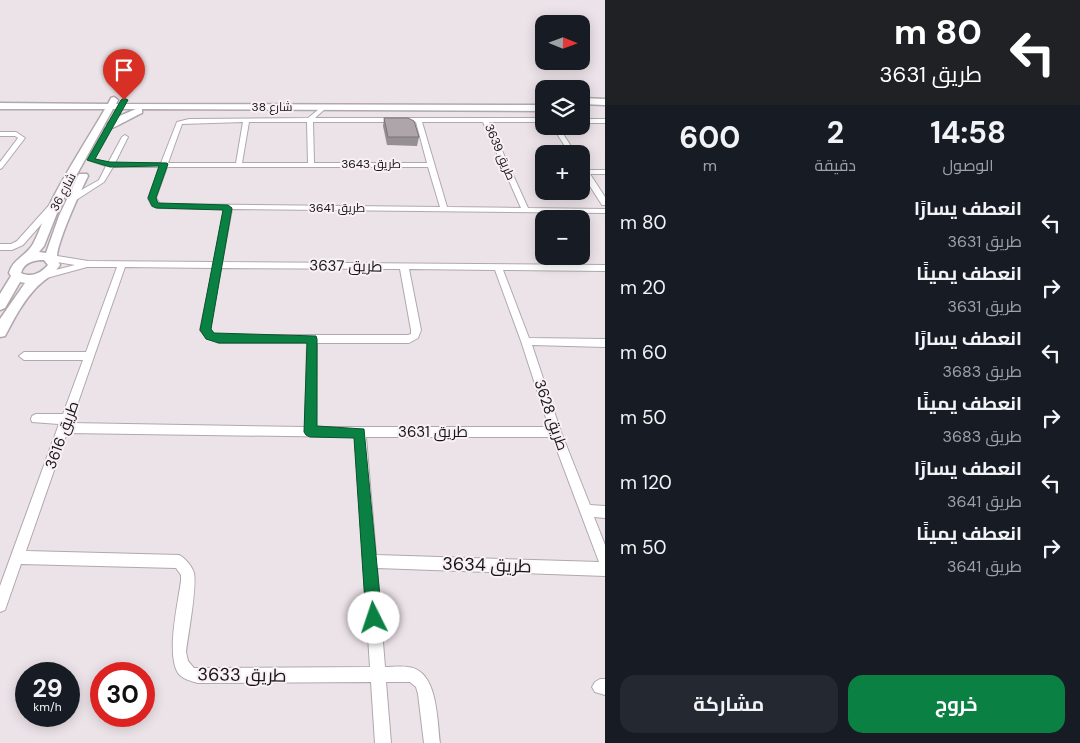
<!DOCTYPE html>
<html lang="ar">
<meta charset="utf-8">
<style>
:root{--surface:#171b24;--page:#242831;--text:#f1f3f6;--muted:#9ea1a6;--accent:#0b8043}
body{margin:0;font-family:"DM Sans",Cairo,sans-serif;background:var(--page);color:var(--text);direction:rtl;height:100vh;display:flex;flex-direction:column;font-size:19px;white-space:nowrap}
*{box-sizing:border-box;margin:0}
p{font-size:16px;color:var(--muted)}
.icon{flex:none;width:28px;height:28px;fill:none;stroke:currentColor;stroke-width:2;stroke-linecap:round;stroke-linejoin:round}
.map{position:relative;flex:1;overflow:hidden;direction:ltr}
.sheet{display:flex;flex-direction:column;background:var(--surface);width:475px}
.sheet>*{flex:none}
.guide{background:#202124;color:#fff;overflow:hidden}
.needle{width:32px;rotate:91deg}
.fabs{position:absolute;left:535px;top:15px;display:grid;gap:10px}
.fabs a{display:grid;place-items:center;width:55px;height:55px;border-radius:10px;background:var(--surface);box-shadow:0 2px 12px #0003;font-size:25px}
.speed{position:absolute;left:15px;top:662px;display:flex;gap:10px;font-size:25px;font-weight:700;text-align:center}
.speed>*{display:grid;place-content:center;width:65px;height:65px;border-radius:50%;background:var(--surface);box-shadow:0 2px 12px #0003;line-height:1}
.speed small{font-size:12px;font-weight:400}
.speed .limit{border:8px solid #d22;background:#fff;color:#111}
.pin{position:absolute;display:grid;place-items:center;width:42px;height:42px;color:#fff;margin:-51px -21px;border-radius:50% 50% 50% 0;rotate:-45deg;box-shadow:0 0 5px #0007}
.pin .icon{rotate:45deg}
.me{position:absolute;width:55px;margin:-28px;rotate:356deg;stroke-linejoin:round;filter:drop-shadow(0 0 4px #0008)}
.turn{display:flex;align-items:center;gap:18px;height:105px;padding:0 15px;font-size:22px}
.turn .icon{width:65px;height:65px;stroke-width:2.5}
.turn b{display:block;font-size:35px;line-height:42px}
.eta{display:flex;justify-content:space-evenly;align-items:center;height:85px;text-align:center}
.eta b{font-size:30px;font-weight:700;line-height:35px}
.action{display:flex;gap:10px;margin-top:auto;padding:10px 15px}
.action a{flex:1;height:58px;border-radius:15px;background:var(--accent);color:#fff;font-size:20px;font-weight:700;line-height:58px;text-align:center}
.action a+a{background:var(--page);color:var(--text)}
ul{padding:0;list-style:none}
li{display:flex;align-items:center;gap:15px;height:65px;padding:0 15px}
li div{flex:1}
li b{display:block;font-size:19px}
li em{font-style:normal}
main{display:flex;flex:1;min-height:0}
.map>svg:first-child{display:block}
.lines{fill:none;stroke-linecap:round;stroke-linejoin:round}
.street-casing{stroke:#b0a8ae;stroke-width:2}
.secondary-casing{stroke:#b0a8ae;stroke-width:3}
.street{fill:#fff;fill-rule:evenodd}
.secondary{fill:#fff;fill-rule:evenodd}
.wall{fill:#958e92}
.building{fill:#ada5aa;stroke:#797477}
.route{fill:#0b8043;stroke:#07532c}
.labels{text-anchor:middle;stroke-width:4;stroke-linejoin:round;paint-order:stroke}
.far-street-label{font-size:12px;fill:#171517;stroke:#f9f0f6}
.street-label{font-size:15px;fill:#171517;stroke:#f9f0f6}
.near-street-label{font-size:18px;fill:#171517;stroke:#f9f0f6}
</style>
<main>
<section class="sheet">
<div class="guide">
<div class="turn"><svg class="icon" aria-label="left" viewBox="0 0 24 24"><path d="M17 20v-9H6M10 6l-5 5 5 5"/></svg><div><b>80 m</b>طريق 3631</div></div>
</div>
<div class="eta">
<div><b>14:58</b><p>الوصول</p></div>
<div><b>2</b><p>دقيقة</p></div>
<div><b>600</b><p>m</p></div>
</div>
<ul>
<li><svg class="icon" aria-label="left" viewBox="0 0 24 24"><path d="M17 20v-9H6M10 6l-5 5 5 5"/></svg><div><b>انعطف يسارًا</b><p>طريق 3631</p></div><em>80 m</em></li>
<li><svg class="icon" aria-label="right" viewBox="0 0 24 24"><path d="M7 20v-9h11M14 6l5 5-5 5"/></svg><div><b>انعطف يمينًا</b><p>طريق 3631</p></div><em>20 m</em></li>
<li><svg class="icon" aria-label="left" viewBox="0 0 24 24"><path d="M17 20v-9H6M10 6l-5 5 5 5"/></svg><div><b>انعطف يسارًا</b><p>طريق 3683</p></div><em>60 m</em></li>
<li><svg class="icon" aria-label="right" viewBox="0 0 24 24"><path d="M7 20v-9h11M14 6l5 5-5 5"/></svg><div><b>انعطف يمينًا</b><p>طريق 3683</p></div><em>50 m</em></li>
<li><svg class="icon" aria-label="left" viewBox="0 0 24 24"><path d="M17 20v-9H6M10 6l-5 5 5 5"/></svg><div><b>انعطف يسارًا</b><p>طريق 3641</p></div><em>120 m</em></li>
<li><svg class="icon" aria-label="right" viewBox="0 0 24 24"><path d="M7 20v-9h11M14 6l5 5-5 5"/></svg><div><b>انعطف يمينًا</b><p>طريق 3641</p></div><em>50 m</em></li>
</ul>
<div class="action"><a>خروج</a><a>مشاركة</a></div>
</section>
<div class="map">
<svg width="605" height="743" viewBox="0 0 605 743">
<rect width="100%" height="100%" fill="#ece3e9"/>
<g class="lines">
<!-- street casing -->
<g class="street-casing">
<g id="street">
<path d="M 324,105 L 327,107 L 315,118 L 544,118 L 544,122 L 489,122 L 528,208 L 605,209 L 605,213 L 232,209 L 222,262 L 605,265 L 605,271 L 503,270 L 529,338 L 605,339 L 605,347 L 532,345 L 561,432 L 590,505 L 605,506 L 605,518 L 594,517 L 605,545 L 605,576 L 377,568 L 385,667 C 392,667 401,666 408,667 C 438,670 437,720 440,743 L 424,743 L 418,694 L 416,687 L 410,682 L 386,682 L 391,743 L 375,743 L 371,682 L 198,683 C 191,681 182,679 178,673 C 166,654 178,603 181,581 L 181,575 L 176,568 L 21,564 L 5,610 L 0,612 L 0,586 L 59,424 L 32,422 L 31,419 L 32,416 L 36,414 L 63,414 L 83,360 L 24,360 L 19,356 L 24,352 L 86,352 L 117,267 L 87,267 L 43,279 L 40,278 L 40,274 L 75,265 L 51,261 L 47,258 L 51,255 L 88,261 L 214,262 L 224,209 L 159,208 L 152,206 L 148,198 L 160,167 L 113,167 L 104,182 L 73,202 L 67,202 L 67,198 L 99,180 L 106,166 L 88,160 L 91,158 L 108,163 L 122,137 L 125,135 L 128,137 L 115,163 L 161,163 L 177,122 L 189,119 L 308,118 ZM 243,122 L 236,163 L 168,163 L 182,124 ZM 249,122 L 307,122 L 308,163 L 242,163 ZM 313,122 L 416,122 L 427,163 L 314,163 ZM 422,122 L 483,122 L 521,208 L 447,207 ZM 167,167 L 428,167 L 440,207 L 160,204 L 156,198 ZM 125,267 L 213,268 L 200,330 L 207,338 L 219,343 L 307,343 L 305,427 L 70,423 L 73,419 L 73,417 ZM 221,268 L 400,269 L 411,330 L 411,334 L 408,335 L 219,335 L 213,334 L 210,329 ZM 409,269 L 495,270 L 521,341 L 549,427 L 316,427 L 317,343 L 409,343 L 418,338 L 421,330 ZM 67,433 L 355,437 L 370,667 L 194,668 L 188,661 L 186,652 C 188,635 197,588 194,573 C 192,566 185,558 179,555 L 26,551 ZM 366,437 L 552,437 L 599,562 L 376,555 Z"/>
<rect x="581" y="119" width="24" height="4"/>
<polygon points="552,126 558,126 576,154 570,154"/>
<polygon points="0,132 16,132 25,138 2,168 0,169 0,162 18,138 15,136 0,136"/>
<polygon points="581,164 587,170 605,170 605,174 590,174 605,197 605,205 602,205 581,172"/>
<polygon points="52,202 59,204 23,245 12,250 0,250 0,244 11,244 17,241"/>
<polygon points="600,679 605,679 605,695 595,692 592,687 595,682"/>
</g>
</g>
<!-- secondary casing -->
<g class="secondary-casing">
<g id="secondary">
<path d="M 114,97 L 118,100 L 116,104 L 544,105 L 544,111 L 142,109 L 142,113 C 134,116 110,131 105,130 L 105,126 L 115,118 L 136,109 L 113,109 L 61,203 L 44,246 L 39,252 L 46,253 L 59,216 L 78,176 L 79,174 L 87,174 L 88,176 C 81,190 56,244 57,258 C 57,260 59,263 60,265 C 53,276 43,280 35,289 C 22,303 14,319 5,336 L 0,337 L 0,319 L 25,283 L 20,282 L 5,308 L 0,310 L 0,294 L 11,276 L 9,273 C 13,259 26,256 33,244 C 40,231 44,216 51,202 C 67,170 87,140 105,109 L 0,109 L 0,103 L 108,104 L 111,98 ZM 44,260 L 48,265 C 41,273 32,278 21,273 C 24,262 34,260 44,260 Z"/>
<polygon points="581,98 605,99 605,105 581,104"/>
</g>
</g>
<!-- street -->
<use href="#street" class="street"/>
<!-- secondary -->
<use href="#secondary" class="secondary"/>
</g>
<!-- wall -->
<polygon class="wall" points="384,118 419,137 417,146 387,145 383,126"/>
<!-- building -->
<polygon class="building" points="384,118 408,118 414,121 419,137 388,137"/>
<!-- route -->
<polygon class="route" points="124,98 128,100 95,159 110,162 167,163 168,164 156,198 158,203 228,205 232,208 211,329 214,333 316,336 317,339 317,426 364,429 382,618 379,623 374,625 368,623 366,618 354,438 310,437 306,435 304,432 307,343 219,343 206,339 200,330 223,210 156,208 152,206 148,198 159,166 110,167 87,160 121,100"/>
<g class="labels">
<!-- far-street labels -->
<g class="far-street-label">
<text x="272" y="111">شارع 38</text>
<text transform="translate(500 152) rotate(67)" y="4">طريق 3639</text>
<text x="371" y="168">طريق 3643</text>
<text transform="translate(63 192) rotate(-62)" y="4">شارع 36</text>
<text x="337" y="212">طريق 3641</text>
</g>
<!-- street labels -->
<g class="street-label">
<text transform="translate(346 266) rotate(1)" y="5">طريق 3637</text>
<text transform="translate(551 415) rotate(71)" y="5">طريق 3628</text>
<text x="433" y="437">طريق 3631</text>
<text transform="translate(62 435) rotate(-70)" y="5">طريق 3616</text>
</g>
<!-- near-street labels -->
<g class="near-street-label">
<text transform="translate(487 565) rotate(2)" y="6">طريق 3634</text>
<text transform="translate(242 675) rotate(1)" y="6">طريق 3633</text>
</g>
</g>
</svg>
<div class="fabs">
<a><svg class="needle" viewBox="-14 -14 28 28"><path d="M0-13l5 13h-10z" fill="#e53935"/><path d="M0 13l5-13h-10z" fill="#9ea1a6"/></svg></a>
<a><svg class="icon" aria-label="layers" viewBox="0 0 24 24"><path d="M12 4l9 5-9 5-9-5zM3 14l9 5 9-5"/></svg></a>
<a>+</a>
<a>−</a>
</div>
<div class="speed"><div>29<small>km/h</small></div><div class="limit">30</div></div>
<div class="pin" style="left:124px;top:100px;background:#d93025"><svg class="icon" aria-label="arrive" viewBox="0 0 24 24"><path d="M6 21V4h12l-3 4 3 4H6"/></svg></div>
<svg class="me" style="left:374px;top:618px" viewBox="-20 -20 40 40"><circle r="19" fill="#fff"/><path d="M0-13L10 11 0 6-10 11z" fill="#0b8043"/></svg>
</div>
</main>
